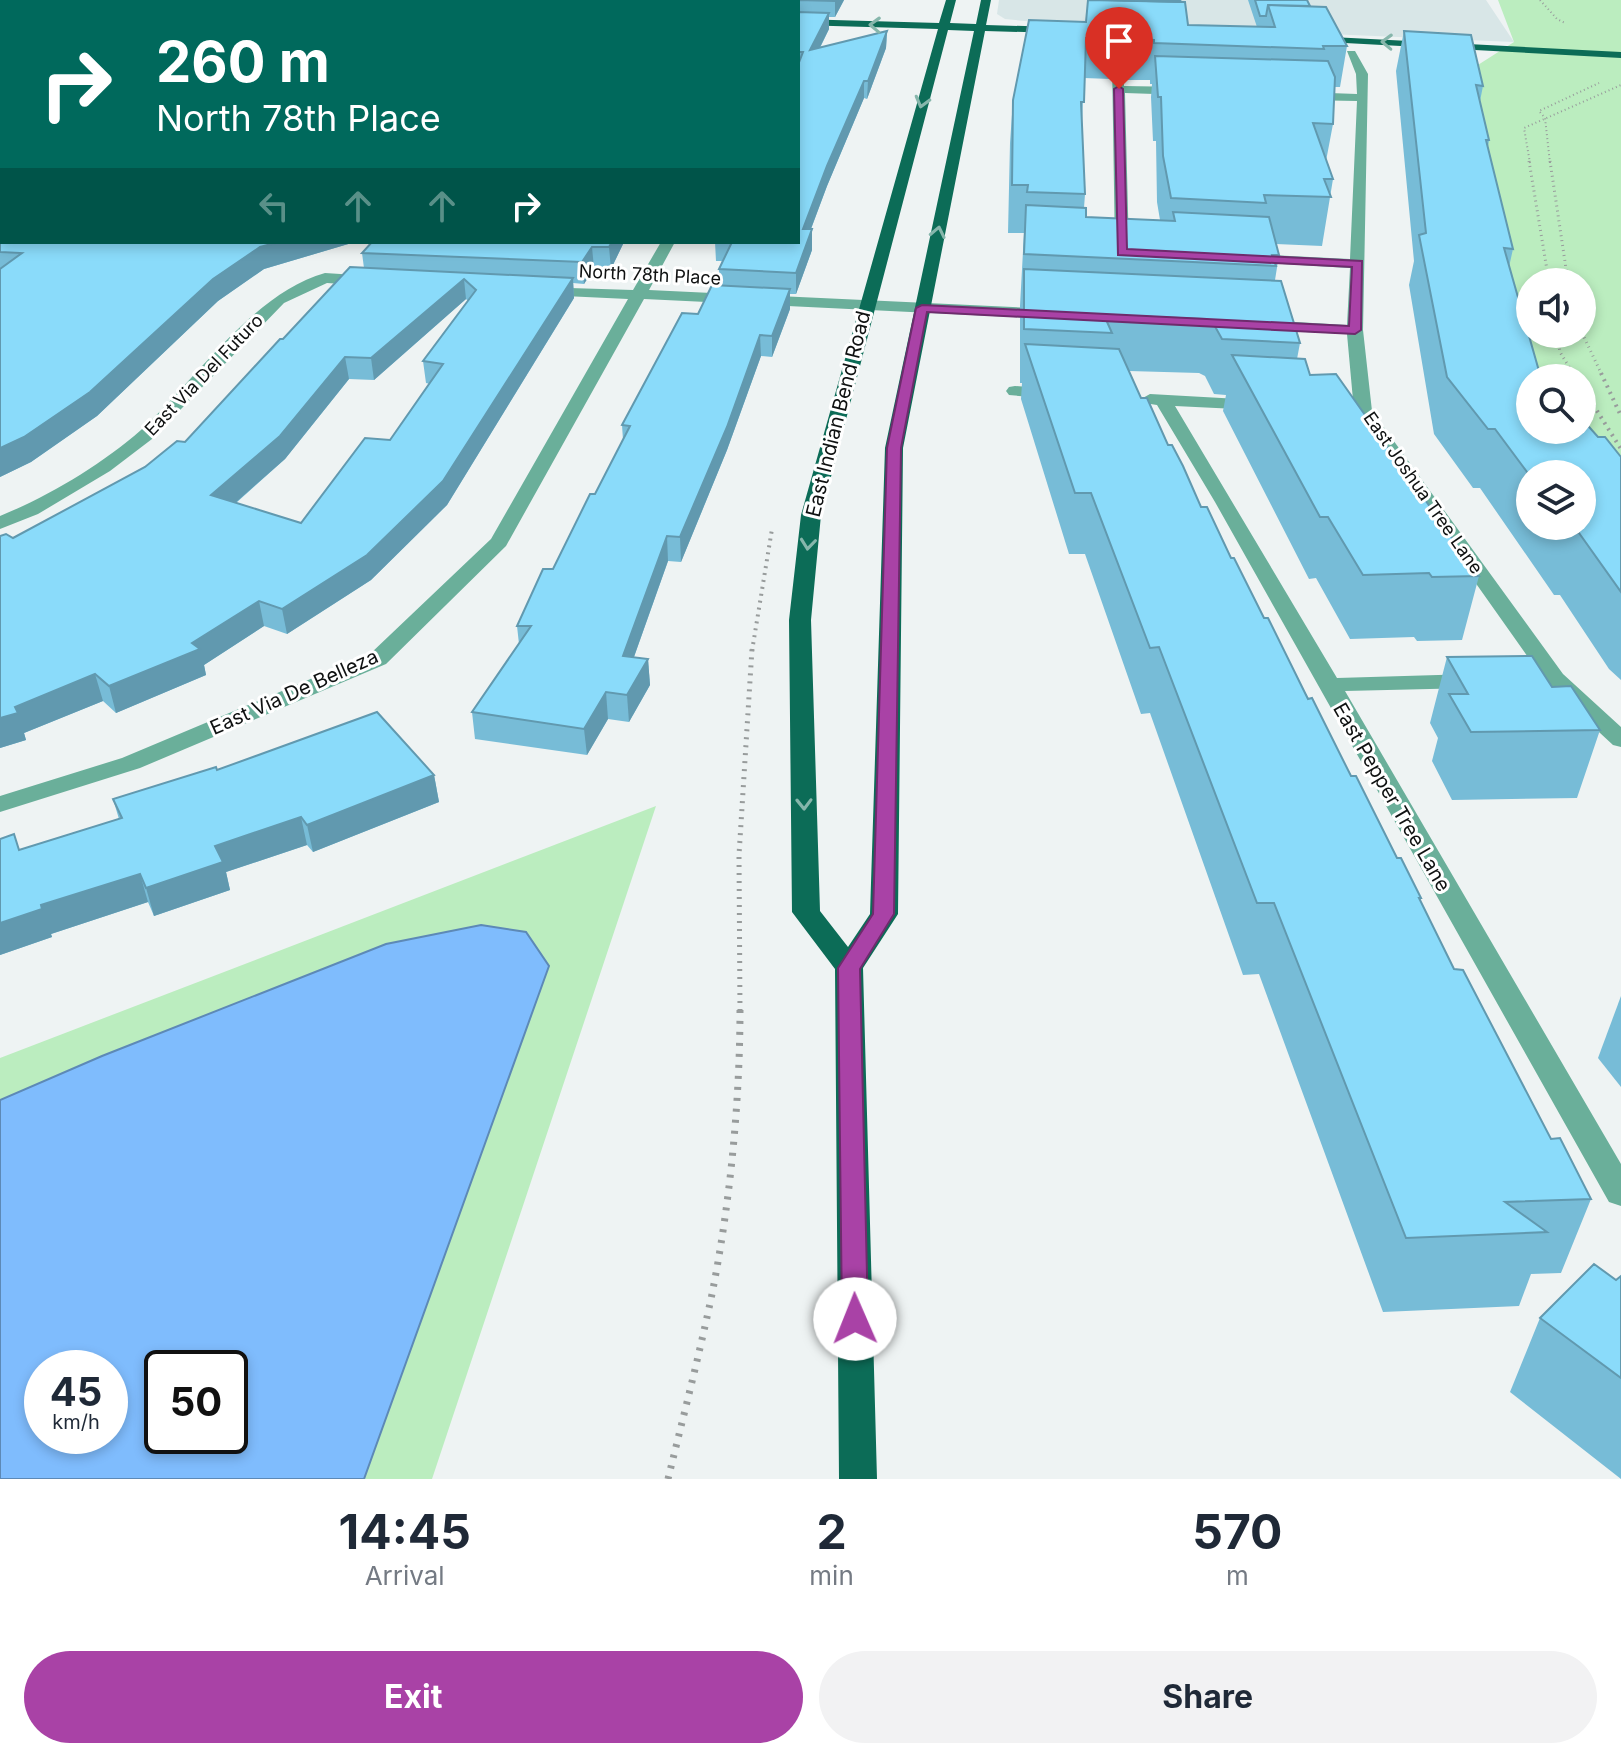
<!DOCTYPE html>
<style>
:root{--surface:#fff;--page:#f2f2f3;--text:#1f2937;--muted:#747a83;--accent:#a942a6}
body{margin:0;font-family:Inter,sans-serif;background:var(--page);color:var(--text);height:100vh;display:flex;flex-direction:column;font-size:30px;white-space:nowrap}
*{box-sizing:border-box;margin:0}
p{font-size:26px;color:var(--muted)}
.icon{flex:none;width:44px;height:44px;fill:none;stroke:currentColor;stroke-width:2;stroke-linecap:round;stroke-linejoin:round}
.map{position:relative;height:1479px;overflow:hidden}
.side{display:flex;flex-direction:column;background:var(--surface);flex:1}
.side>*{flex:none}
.hud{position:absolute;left:0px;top:0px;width:800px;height:244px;box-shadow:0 4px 12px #0003;background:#00695c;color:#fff;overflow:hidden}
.fabs{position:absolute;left:1516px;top:268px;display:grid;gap:16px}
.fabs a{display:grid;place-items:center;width:80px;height:80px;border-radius:50%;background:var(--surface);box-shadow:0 4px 12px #0003;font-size:40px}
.speed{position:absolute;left:24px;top:1350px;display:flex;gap:16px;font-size:40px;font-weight:700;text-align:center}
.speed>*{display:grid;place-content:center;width:104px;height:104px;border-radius:50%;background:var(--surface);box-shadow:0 4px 12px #0003;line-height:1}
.speed small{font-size:20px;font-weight:400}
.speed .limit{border:4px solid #111;border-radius:12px;background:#fff;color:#111}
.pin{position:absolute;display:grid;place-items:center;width:68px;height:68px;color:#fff;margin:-82px -34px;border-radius:50% 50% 50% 0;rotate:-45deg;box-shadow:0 0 8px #0007}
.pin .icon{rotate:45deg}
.me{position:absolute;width:88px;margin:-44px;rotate:359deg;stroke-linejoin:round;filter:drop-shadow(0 0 6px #0008)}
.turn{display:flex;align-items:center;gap:28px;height:168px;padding:0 24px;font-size:36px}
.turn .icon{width:104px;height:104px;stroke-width:2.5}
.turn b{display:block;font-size:56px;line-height:68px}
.lanes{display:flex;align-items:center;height:76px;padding:0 24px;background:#0003;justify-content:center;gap:40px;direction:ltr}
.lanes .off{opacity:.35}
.eta{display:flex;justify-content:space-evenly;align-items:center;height:136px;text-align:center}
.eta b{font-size:48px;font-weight:700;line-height:56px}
.button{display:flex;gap:16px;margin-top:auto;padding:16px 24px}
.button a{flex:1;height:92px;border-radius:48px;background:var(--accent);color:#fff;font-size:32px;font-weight:700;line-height:92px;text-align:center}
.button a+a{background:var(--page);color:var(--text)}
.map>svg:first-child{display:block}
.built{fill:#d8e6e7}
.green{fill:#bbedbf;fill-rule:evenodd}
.water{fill:#7fbcfd;stroke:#5d89b6;stroke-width:2;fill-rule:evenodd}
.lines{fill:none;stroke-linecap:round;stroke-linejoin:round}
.path-far4{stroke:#989c9c;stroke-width:2;stroke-dasharray:1 3;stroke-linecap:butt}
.path-far3{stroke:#989c9c;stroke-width:3;stroke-dasharray:1 4;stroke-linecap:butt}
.path-far2{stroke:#989c9c;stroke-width:4;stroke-dasharray:2 5;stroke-linecap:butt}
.path-far1{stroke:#989c9c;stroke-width:5;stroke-dasharray:2 6;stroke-linecap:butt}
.path{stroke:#989c9c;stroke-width:7;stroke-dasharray:3 8;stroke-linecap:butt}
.minor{fill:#6aaf9a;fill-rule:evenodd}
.major{fill:#0c6c57;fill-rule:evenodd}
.wall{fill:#77bcd7;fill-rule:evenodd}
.shaded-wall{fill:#6199af}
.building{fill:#8adbfa;stroke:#6199af;stroke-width:2;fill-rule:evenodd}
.oneway{stroke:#86b6ab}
.route{fill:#a942a6;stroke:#6e2b6c;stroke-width:2}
.labels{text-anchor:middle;stroke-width:6;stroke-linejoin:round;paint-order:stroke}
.far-street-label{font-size:18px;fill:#0f1111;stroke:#fff}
.street-label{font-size:20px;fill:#0f1111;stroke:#fff}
</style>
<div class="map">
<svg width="1621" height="1479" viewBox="0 0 1621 1479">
<rect width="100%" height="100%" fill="#eef3f3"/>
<!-- built -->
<polygon class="built" points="999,0 1486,0 1514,42 1024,21 1005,19 997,14"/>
<!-- green -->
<g class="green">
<path d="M 1498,0 L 1621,0 L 1621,522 L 1582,474 L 1582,378 L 1530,378 L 1470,70 L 1514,42 ZM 1530,282 L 1582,282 L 1582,334 L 1530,334 Z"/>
<path d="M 656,806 L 432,1479 L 0,1479 L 0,1058 ZM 42,1368 L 110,1368 L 110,1436 L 42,1436 ZM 162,1368 L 230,1368 L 230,1436 L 162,1436 Z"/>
</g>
<!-- water -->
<path class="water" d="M 481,925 L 526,932 L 549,966 L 364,1479 L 0,1479 L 0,1100 L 102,1056 L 386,944 ZM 42,1368 L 110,1368 L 110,1436 L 42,1436 ZM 162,1368 L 230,1368 L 230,1436 L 162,1436 Z"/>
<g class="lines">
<!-- path-far4 -->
<g class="path-far4">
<polyline points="1540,0 1557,19 1565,23"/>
<polyline points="1530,163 1524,128 1621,85"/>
<polyline points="1550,163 1545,118 1539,111 1599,83"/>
</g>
<!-- path-far3 -->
<g class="path-far3">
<polyline points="1529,161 1549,282"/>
<polyline points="1550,161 1568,282"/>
<polyline points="1582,333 1602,375"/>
<polyline points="1557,334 1560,352 1574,375"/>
</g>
<!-- path-far2 -->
<g class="path-far2">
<polyline points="1573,373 1576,378"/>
<polyline points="1601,373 1621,416"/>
<polyline points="1582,387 1621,449"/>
<polyline points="752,651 772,529"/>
</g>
<!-- path-far1 -->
<polyline class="path-far1" points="740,1011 739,855 752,649"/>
<!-- path -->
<path class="path" d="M 668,1479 C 683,1418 699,1356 712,1294 C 730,1204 740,1101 740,1009"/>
<!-- minor -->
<g class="minor">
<polygon points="1347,51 1355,51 1368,74 1363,330 1372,411 1563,674 1621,727 1621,747 1613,745 1547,684 1354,411 1347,334 1263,330 1255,325 1263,320 1347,325 1350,268 1247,262 1240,258 1247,254 1350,259 1357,101 1301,100 1295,96 1301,92 1357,94 1356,74"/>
<polygon points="1118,58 1124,61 1124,86 1184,87 1190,91 1184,95 1125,93 1129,251 1122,255 1115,251 1112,61"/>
<polygon points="661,242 675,242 649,290 1054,309 1062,314 1054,319 644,299 506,546 386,664 140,768 0,812 0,796 122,758 370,654 491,539 628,299 543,295 535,290 538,287 633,290"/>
<path d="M 325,273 L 371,276 L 379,281 L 371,286 L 327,283 L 284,303 L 152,439 L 110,471 L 38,514 L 0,529 L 0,516 C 49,496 101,465 141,430 C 195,381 253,293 325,273 Z"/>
<polygon points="1015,386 1053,389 1062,394 1053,399 1009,395 1006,391 1009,387"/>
<polygon points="1150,394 1257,400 1266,405 1257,410 1175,406 1337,678 1472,674 1480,676 1483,681 1480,686 1472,688 1345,691 1621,1164 1621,1206 1609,1202 1215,502 1157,405 1144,403 1141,399"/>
</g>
<!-- major -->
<g class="major">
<path d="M 946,0 L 956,0 L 950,23 L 976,24 L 981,0 L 991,0 L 986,25 L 1059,27 L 1064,30 L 1059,33 L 985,31 L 903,448 L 898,914 L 863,968 L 877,1479 L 839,1479 L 835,969 L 792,912 L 789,620 L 801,515 L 938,29 L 798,25 L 798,19 L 939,23 ZM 948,30 L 974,31 L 885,448 L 870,914 L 848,947 L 820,911 L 811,620 L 821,515 Z"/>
<polygon points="1312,36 1621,52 1621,58 1308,41 1308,37"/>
</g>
</g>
<!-- wall -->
<g class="wall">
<polygon points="0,0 844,0 835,17 829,17 829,29 820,48 887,31 886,48 867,99 864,98 827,186 811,229 812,229 812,250 796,294 790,294 790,309 772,357 761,356 727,450 681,562 668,561 634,657 648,659 650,685 629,722 608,719 587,755 475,739 472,712 519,644 517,626 553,569 595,494 623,440 622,425 698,314 719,285 719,269 722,261 716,261 715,242 798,242 798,2 2,2 2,242 355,242 264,269 218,301 97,416 31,462 0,477"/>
<path d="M 1088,0 L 1188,25 L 1257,27 L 1248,0 L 1307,0 L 1310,6 L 1347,46 L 1340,87 L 1334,87 L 1333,124 L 1326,161 L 1333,179 L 1322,246 L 1276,244 L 1279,255 L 1275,280 L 1300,343 L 1297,359 L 1479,576 L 1462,640 L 1417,641 L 1414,637 L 1350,639 L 1316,578 L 1309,579 L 1223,411 L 1226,395 L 1214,394 L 1205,376 L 1199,373 L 1129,371 L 1141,398 L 1168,445 L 1201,507 L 1231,558 L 1397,858 L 1421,898 L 1420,901 L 1454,969 L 1551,1139 L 1591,1199 L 1561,1273 L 1531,1274 L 1519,1306 L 1383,1312 L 1259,974 L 1243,975 L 1150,713 L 1141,714 L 1085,554 L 1069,554 L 1021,399 L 1022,383 L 1020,383 L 1020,306 L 1024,233 L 1008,233 L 1010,143 L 1013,100 L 1086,22 ZM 1113,57 L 1126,59 L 1127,80 L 1150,80 L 1150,84 L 1152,84 L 1151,97 L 1153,141 L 1156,141 L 1157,202 L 1160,220 L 1086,217 L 1084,208 L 1085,194 L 1082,122 L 1084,78 L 1111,79 Z"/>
<path d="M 1404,31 L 1483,86 L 1480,101 L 1489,140 L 1488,147 L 1513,249 L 1509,267 L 1539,371 L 1598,437 L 1621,457 L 1621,680 L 1609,669 L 1560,595 L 1554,595 L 1480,488 L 1473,488 L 1434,434 L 1409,285 L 1414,261 L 1396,71 ZM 1530,474 L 1582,526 L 1530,526 Z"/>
<path d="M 372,242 L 624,242 L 611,269 L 594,268 L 584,284 L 573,283 L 574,298 L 447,505 L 371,580 L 287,634 L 264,626 L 204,665 L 206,675 L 116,713 L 103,701 L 24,733 L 26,740 L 0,748 L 0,536 L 13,538 L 145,467 L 185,442 L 283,339 L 364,268 L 362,253 ZM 466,299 L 468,301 L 423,361 L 426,383 L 430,384 L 390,440 L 301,523 L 236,503 L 285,459 L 349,379 L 374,380 Z"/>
<polygon points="1447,657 1552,687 1600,730 1577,798 1452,800 1432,761 1438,738 1430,723"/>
<polygon points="217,770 434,775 439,802 313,852 307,845 226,872 230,890 154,916 148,902 51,934 52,937 0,955 0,839 19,850 119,819 113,799"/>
<polygon points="1621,996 1621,1087 1598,1058"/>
<polygon points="1621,1276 1621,1479 1510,1392 1540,1318 1616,1280"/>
</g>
<!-- shaded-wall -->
<g class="shaded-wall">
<polygon points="836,0 844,0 835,17 835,1"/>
<polygon points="829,13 829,29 810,67 810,50"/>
<polygon points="887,31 886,48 867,99 868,81"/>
<polygon points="864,81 864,98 827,186 803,250 803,229 827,166"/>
<polygon points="2,221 2,242 0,246 0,222"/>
<polygon points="812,229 812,250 796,294 796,273"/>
<polygon points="279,242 355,242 264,269 218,301 97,416 31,462 0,477 0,448 213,279 260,247"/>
<polygon points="612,242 624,242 611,269 609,247"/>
<polygon points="592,247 594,268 584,284 582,262"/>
<polygon points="573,278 574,298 447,505 371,580 287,634 282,609"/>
<polygon points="464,279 466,299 374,380 371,358"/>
<polygon points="790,289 790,309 772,357 772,336"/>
<polygon points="760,335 761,356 727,450 681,562 680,537"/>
<polygon points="345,357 349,379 285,459 217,519 211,495"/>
<polygon points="667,536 668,561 625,682 623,656"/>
<polygon points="259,601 264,626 204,665 206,675 116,713 109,686 192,643"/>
<polygon points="648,659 650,685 629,722 627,695"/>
<polygon points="95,674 103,701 24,733 26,740 0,748 0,718 15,707"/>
<polygon points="606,692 608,719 587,755 584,729"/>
<polygon points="434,775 439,802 313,852 307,825"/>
<polygon points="301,817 307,845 226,872 230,890 154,916 146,888 215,846"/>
<polygon points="140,874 148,902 51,934 52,937 0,955 0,923 41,905"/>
</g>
<!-- building -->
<g class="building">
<polygon points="0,0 836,0 835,1 798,0 796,2 2,2 2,221 0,222"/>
<polygon points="1088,0 1185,2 1188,25 1275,27 1268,5 1326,7 1347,46 1323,46 1324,49 1154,43 1154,40 1131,39 1130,20 1116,18 1115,39 1086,38 1084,102 1081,102 1085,194 1027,192 1028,185 1012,185 1013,100 1029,20 1086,22"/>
<polygon points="1109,0 1180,0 1181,2"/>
<polygon points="1255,0 1307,0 1310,6 1268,5 1266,16 1260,16"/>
<polygon points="798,12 829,13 810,50 887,31 868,81 864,81 827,166 803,229 812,229 796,273 719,269 732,242 798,242 798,65 803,52 798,52"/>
<polygon points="1404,31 1471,35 1483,86 1476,85 1489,140 1486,140 1513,249 1504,248 1539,371 1545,378 1530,378 1530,430 1582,430 1582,419 1598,437 1605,437 1621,457 1621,592 1579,533 1572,533 1567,526 1582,526 1582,474 1530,474 1530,476 1495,429 1488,429 1447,377 1419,235 1426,233"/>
<polygon points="1155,56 1328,61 1335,77 1333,124 1313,123 1333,179 1324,179 1331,197 1264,195 1266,203 1171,198 1163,156 1161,97 1158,97"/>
<polygon points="1026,205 1086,208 1086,217 1175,221 1173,212 1269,217 1279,255 1272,255 1276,266 1024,254"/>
<polygon points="2,236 2,242 279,242 260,247 213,279 90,392 24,437 0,448 0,269 22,253 0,252 0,237"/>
<polygon points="372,242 612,242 609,247 592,247 582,262 362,253"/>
<path d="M 350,267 L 573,278 L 443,481 L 367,555 L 282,609 L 259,601 L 192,643 L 200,649 L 109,686 L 95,674 L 15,707 L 18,713 L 0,718 L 0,536 L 6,534 L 13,538 L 145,467 L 177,441 L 185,442 L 280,339 L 283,339 ZM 464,279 L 476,290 L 423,361 L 443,364 L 390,440 L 365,438 L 301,523 L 211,495 L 280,436 L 345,357 L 371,358 Z"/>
<polygon points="1024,269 1281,281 1300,343 1222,339 1212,321 1206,319 1104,315 1112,333 1024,329"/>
<polygon points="712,285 790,289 772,336 760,335 727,427 680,537 667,536 623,656 648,659 627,695 606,692 584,729 472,712 531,626 517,626 543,569 553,569 590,494 595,494 630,426 622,425 682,313 698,314"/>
<polygon points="1025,344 1119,349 1141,398 1147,398 1168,445 1172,445 1183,466 1201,507 1207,507 1231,558 1234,558 1264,618 1268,618 1308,699 1312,698 1351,776 1356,776 1397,858 1401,858 1421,898 1419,898 1454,969 1463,970 1551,1139 1560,1138 1591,1199 1505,1202 1547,1232 1406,1238 1274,903 1257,903 1159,647 1150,648 1091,493 1075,493"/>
<polygon points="1232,355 1305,359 1310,375 1336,374 1479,576 1432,577 1429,573 1363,575 1328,517 1320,517"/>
<polygon points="1532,656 1552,687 1571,686 1600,730 1471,732 1449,694 1468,694 1447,657"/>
<polygon points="377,712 434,775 307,825 301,817 215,846 223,862 146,888 140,874 41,905 42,909 0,923 0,839 14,834 19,850 122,818 113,799 216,767 217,770"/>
<polygon points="1594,1264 1616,1280 1621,1276 1621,1378 1540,1318"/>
</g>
<!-- one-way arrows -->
<defs><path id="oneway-chevron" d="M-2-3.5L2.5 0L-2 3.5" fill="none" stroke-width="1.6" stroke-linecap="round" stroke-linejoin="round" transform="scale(2)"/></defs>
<g class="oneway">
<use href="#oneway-chevron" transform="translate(875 25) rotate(-178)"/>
<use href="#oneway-chevron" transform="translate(1387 42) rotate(-178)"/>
<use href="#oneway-chevron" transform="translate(922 102) rotate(105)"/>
<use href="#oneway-chevron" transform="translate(938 232) rotate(-78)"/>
<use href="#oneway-chevron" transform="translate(808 544) rotate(96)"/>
<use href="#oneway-chevron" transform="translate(804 804) rotate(89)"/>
</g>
<!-- route -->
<polygon class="route" points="1119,86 1123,89 1127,249 1362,261 1361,330 1355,334 927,312 901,448 894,914 860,969 868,1319 864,1327 855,1331 846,1327 842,1319 838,968 873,914 887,448 916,308 922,305 1349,326 1352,267 1118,255 1114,89"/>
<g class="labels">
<!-- far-street labels -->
<g class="far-street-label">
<text transform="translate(650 275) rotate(3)" y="6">North 78th Place</text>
<text transform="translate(204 375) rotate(-46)" y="6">East Via Del Futuro</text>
<text transform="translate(1423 493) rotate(55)" y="6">East Joshua Tree Lane</text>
</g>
<!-- street labels -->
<g class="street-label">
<text transform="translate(838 414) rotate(-76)" y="7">East Indian Bend Road</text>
<text transform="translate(294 692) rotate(-24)" y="7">East Via De Belleza</text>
<text transform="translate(1392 797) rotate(60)" y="7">East Pepper Tree Lane</text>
</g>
</g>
</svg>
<div class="fabs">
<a><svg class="icon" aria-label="sound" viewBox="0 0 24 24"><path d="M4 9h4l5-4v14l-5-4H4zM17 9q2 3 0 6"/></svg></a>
<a><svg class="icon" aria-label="search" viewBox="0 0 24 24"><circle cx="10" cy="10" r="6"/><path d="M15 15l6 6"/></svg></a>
<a><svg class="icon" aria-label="layers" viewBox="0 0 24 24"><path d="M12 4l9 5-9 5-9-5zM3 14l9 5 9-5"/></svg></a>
</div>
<div class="speed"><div>45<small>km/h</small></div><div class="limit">50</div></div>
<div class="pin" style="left:1119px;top:89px;background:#d93025"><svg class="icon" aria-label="arrive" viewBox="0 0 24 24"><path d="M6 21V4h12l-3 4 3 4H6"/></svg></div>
<svg class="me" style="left:855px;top:1319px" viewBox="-20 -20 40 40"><circle r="19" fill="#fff"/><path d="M0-13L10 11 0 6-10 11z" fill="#a942a6"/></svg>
<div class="hud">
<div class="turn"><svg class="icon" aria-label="right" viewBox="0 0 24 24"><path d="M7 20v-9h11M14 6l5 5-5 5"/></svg><div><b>260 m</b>North 78th Place</div></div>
<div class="lanes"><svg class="icon off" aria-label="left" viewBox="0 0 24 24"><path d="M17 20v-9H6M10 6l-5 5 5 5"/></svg><svg class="icon off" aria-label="ahead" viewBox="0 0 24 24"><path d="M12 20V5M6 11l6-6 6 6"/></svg><svg class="icon off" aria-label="ahead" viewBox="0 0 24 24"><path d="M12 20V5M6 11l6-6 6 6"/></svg><svg class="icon" aria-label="right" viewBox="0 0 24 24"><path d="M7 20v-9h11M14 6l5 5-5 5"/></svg></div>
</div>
</div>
<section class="side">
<div class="eta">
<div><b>14:45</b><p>Arrival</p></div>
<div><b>2</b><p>min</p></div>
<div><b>570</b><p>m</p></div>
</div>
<div class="button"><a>Exit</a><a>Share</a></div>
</section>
